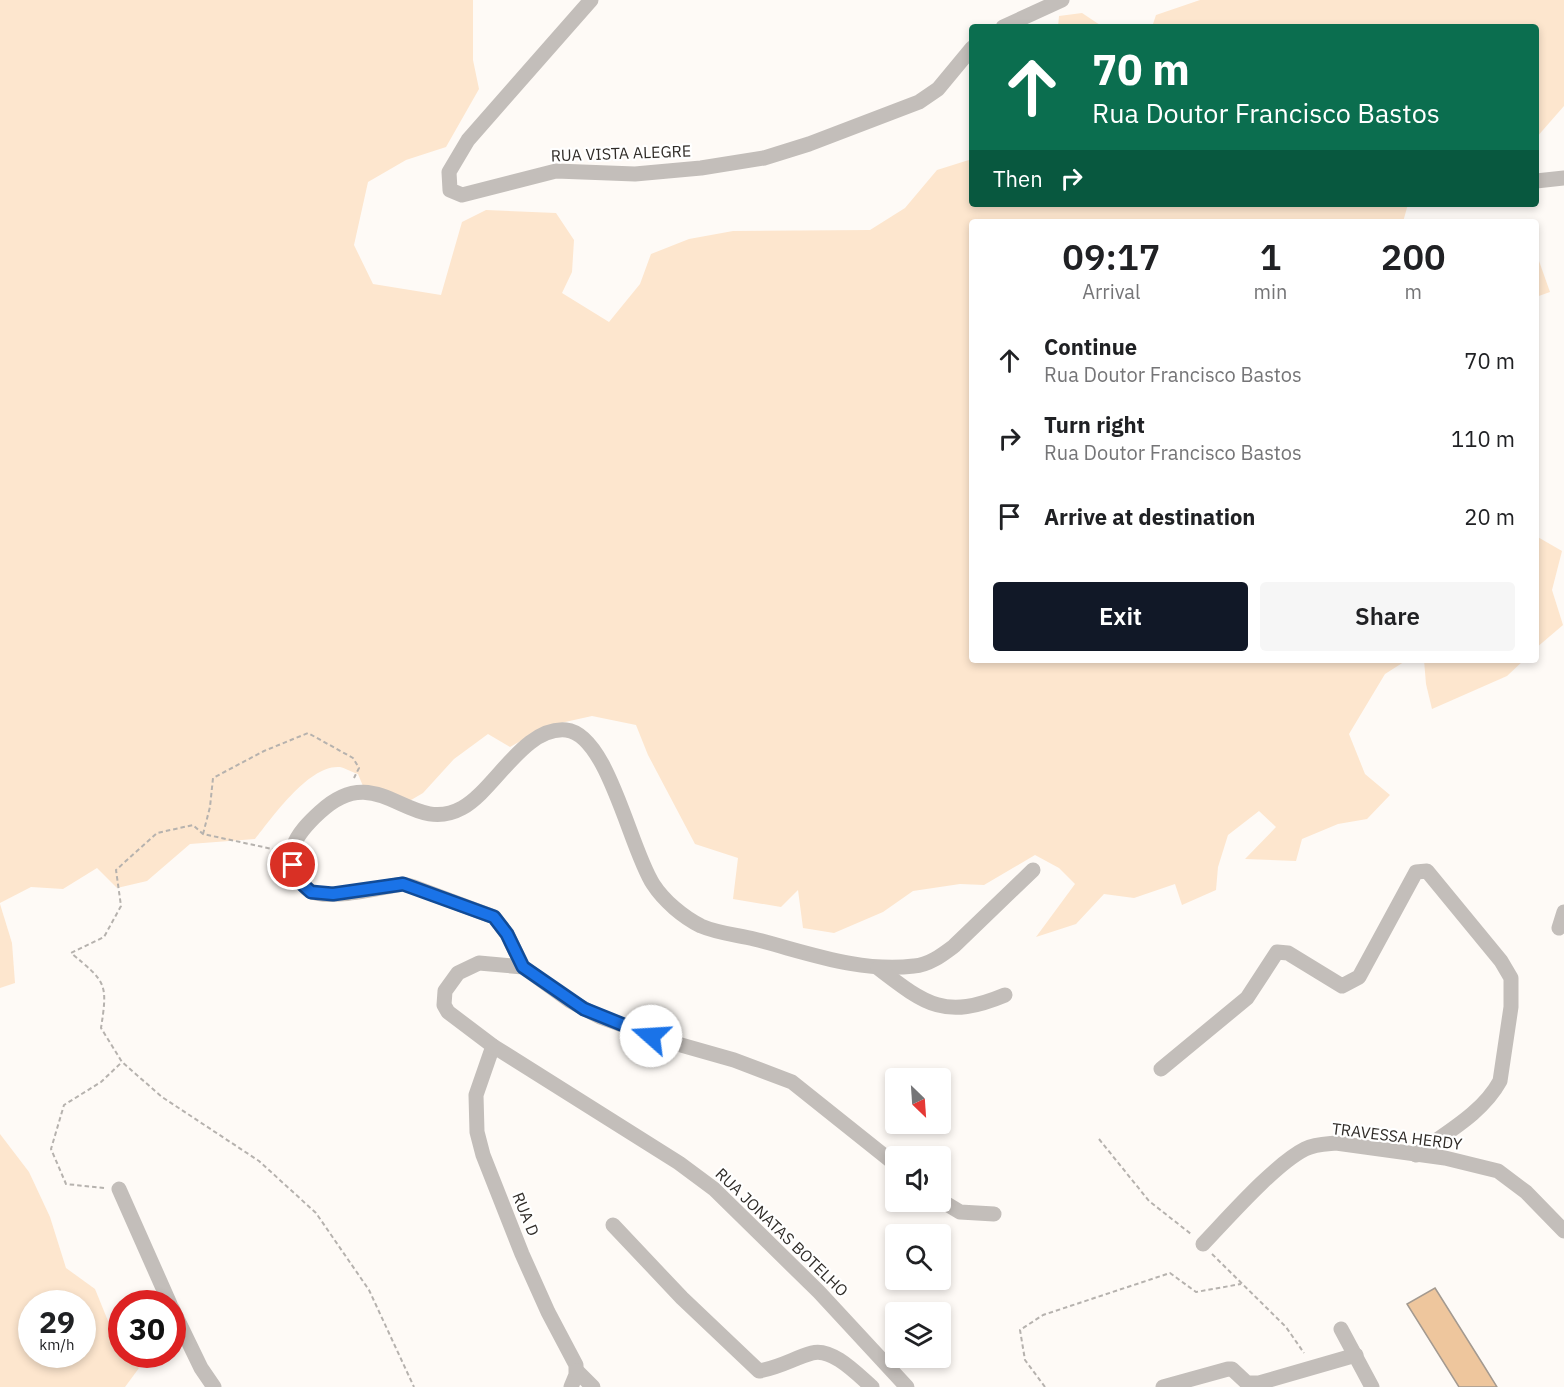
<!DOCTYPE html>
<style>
:root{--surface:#fff;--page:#f6f6f6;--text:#202124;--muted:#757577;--accent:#111827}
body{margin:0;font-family:"IBM Plex Sans",sans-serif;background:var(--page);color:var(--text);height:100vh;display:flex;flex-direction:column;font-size:22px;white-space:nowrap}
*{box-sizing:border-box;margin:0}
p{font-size:20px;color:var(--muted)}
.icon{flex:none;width:33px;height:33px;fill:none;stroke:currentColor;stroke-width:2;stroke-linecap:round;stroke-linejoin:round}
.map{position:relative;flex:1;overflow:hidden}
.panel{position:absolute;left:969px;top:219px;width:570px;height:444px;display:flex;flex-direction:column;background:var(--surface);border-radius:6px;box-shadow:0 3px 9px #0003}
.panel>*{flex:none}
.banner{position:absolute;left:969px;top:24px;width:570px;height:183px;border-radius:6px;box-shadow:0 3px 9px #0003;background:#0b6e4f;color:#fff;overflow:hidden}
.needle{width:39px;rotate:155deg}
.tools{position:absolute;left:885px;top:1068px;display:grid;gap:12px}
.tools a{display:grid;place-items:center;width:66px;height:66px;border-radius:6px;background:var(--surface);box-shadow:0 3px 9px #0003;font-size:30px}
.speed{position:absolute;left:18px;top:1290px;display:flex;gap:12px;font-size:30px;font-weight:700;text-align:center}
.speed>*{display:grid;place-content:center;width:78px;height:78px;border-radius:50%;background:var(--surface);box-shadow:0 3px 9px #0003;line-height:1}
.speed small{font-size:15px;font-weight:400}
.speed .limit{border:9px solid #d22;background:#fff;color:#111}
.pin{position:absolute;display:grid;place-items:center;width:51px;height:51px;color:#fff;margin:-26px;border:3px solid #fff;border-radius:50%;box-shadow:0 2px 6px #0007}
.me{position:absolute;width:66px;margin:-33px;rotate:289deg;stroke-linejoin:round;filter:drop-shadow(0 0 4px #0008)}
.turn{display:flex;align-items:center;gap:21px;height:126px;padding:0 24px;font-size:27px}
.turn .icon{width:78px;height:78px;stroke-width:2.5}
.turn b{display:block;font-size:42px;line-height:51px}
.then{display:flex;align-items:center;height:57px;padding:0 24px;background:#0003;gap:12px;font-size:22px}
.eta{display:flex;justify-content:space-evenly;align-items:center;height:102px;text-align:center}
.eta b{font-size:36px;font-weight:600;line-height:42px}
.cta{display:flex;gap:12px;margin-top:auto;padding:12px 24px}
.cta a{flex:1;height:69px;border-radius:6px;background:var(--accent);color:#fff;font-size:24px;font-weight:600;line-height:69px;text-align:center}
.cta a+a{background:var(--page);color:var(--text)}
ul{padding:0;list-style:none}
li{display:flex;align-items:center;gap:18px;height:78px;padding:0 24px}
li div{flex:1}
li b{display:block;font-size:22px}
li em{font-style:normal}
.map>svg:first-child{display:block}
.green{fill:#fde6ce;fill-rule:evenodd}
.building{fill:#eec69d;stroke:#a49a90;stroke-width:1.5}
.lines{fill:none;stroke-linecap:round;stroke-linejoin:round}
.path{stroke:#b6b2ae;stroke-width:2;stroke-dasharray:4.5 3;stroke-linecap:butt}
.minor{stroke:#c3beba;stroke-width:15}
.route-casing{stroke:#114b97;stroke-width:15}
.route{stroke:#1a73e8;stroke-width:10}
.labels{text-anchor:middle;stroke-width:4.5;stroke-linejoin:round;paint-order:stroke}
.street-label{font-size:16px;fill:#302c28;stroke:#fff}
</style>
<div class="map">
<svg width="1564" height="1387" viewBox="0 0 1564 1387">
<rect width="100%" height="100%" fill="#fefaf6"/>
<!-- green -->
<g class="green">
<path d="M 0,0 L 473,0 L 473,60 L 479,89 L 446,147 L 406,160 L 368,182 L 354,245 L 373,284 L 441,295 L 462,222 L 486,210 L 556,213 L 574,240 L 572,272 L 562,293 L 609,322 L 640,284 L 651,254 L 689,239 L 733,231 L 870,230 L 905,208 L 937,170 L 972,159 L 972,204 L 1408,204 L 1403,222 L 972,222 L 972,660 L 1407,660 L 1385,674 L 1349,734 L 1365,774 L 1390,795 L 1367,819 L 1338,824 L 1302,839 L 1296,861 L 1245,859 L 1276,827 L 1259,811 L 1228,835 L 1218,867 L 1216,890 L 1182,905 L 1175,884 L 1134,898 L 1104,894 L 1076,924 L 1036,937 L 1075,884 L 1059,868 L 1035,855 L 984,885 L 960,884 L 913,891 L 883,912 L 834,933 L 803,928 L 798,890 L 781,907 L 733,899 L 738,858 L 695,844 L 648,755 L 636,725 L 592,716 L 547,726 L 510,747 L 488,734 L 454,759 L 423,793 L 406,803 L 365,791 L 358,774 C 352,772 345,768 340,767 C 309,764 272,818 255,839 L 190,844 L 147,881 L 117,888 L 97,868 L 63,889 L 31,887 L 0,903 Z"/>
<polygon points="1200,0 1564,0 1564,106 1536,138 1536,27 1152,27 1156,15"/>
<polygon points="1082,13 1103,27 1058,27 1059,16"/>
<polygon points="1536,229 1538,230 1539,261 1550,292 1536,297"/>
<polygon points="1536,536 1562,551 1552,590 1563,625 1536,648"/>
<polygon points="1424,660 1524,660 1507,676 1432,709 1426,684"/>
<polygon points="0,904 12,943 15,983 0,988"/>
<path d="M 0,1134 L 29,1172 L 50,1217 L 66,1268 L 95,1289 L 117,1343 L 121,1349 L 122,1354 L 127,1355 L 139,1368 L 125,1387 L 0,1387 ZM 32,1304 L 82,1304 L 82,1354 L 32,1354 Z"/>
</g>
<!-- building -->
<polygon class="building" points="1435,1288 1484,1366 1497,1387 1459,1387 1407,1304"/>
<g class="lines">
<!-- path -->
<g class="path">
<polyline points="203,834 210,807 213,778 264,751 308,733 353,758 359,768 354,778"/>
<path d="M 277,850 L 203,834 L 193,825 L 157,833 L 116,870 L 121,906 L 104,937 L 71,953 C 106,982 108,983 101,1028 L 122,1062 L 162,1097 L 259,1161 L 316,1213 L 369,1290 L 414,1387"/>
<polyline points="1099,1139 1149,1201 1191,1234"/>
<polyline points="104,1188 66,1184 51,1149 64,1105 101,1082 122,1062"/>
<polyline points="1212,1254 1286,1327 1304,1353"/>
<polyline points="1045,1387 1025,1360 1020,1330 1043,1315 1170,1273 1196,1292 1241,1284"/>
</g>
<!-- minor -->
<g class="minor">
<polyline points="591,0 468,140 449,172 450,190 462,195 556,171 635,174 701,168 764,158 809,144 919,102 938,89 972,48"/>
<polyline points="1003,27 1062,0"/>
<polyline points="1536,181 1564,178"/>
<polyline points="1559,928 1564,912"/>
<path d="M 523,967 L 507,934 L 494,917 L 414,887 L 403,884 C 382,887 328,901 310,891 C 303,887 299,879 296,871 C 293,864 290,855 293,847 C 298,833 309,822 320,812 C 379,757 409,837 462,808 C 495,790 524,726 566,730 C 608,734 630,849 653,884 C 664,901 683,917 701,926 C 717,933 737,935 754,939 C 806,952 860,973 914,966 C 929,965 942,955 954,946 L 1033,870"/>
<path d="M 878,968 C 926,1005 945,1020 1005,995"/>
<polyline points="493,1046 476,1095 477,1132 483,1155 522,1254 548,1312 576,1365 576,1375 571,1387"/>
<path d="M 1161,1069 L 1247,998 L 1277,952 L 1288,953 L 1342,986 L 1359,977 L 1416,872 L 1427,871 L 1501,961 L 1511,978 L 1511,1007 L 1500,1081 C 1482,1114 1445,1133 1416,1155"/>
<polyline points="896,1165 792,1082 734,1060 667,1041 600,1017 570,1001 523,967 479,963 458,973 445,991 444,1005 448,1012 493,1046 679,1163 714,1189 819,1292 907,1387"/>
<polyline points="119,1189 170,1304"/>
<polyline points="940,1200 960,1212 994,1214"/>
<path d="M 613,1225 L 682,1298 L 759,1371 C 781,1367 794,1358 812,1353 C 832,1347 858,1375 872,1387"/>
<path d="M 1203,1244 C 1227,1219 1275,1164 1305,1149 C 1315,1144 1326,1144 1336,1143 L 1445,1158 L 1498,1171 L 1526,1192 L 1564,1231"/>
<polyline points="172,1308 201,1368 214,1387"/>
<polyline points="1341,1329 1372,1387"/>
<polyline points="577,1371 593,1387"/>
<polyline points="1163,1387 1228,1369 1232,1369 1247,1383 1259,1383 1356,1355"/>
</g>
</g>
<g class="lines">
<!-- route casing -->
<g class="route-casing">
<polyline id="route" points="293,865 300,882 311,892 333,894 403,884 494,917 507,934 523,967 584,1009 651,1036"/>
</g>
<!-- route -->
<use href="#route" class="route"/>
</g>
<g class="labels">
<!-- street labels -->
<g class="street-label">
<text transform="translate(621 153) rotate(-2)" y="6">RUA VISTA ALEGRE</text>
<text transform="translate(1397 1136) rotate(7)" y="6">TRAVESSA HERDY</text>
<text transform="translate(526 1214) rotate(68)" y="6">RUA D</text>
<text transform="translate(782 1232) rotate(44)" y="6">RUA JONATAS BOTELHO</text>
</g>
</g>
</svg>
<div class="tools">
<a><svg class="needle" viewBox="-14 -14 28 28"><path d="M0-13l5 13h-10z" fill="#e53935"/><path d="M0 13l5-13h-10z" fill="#757577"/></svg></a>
<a><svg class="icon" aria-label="sound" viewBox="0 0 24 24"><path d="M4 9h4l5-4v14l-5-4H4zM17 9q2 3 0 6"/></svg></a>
<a><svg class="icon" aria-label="search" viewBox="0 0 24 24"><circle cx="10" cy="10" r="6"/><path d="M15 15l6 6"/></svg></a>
<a><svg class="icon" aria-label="layers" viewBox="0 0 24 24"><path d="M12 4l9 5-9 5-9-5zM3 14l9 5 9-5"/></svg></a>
</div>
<div class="speed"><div>29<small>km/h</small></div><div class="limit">30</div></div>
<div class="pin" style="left:293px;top:865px;background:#d93025"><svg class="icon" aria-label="arrive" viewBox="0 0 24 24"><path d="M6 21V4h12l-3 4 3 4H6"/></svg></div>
<svg class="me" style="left:651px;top:1036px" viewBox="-20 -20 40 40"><circle r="19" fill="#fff"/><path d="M0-13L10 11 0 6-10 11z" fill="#1a73e8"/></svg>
<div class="banner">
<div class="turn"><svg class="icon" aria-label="ahead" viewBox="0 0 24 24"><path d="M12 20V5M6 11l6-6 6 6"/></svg><div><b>70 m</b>Rua Doutor Francisco Bastos</div></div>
<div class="then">Then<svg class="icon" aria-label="right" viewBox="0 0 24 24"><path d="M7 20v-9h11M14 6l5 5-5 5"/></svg></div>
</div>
<section class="panel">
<div class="eta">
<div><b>09:17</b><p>Arrival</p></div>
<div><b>1</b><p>min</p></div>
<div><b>200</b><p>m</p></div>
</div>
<ul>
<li><svg class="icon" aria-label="ahead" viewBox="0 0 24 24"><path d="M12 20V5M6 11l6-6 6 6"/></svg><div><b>Continue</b><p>Rua Doutor Francisco Bastos</p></div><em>70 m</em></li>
<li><svg class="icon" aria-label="right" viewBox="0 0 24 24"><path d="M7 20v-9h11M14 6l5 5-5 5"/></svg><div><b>Turn right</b><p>Rua Doutor Francisco Bastos</p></div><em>110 m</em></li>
<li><svg class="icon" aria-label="arrive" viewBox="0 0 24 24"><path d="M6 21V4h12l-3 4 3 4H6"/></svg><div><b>Arrive at destination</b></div><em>20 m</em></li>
</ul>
<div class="cta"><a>Exit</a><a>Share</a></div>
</section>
</div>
